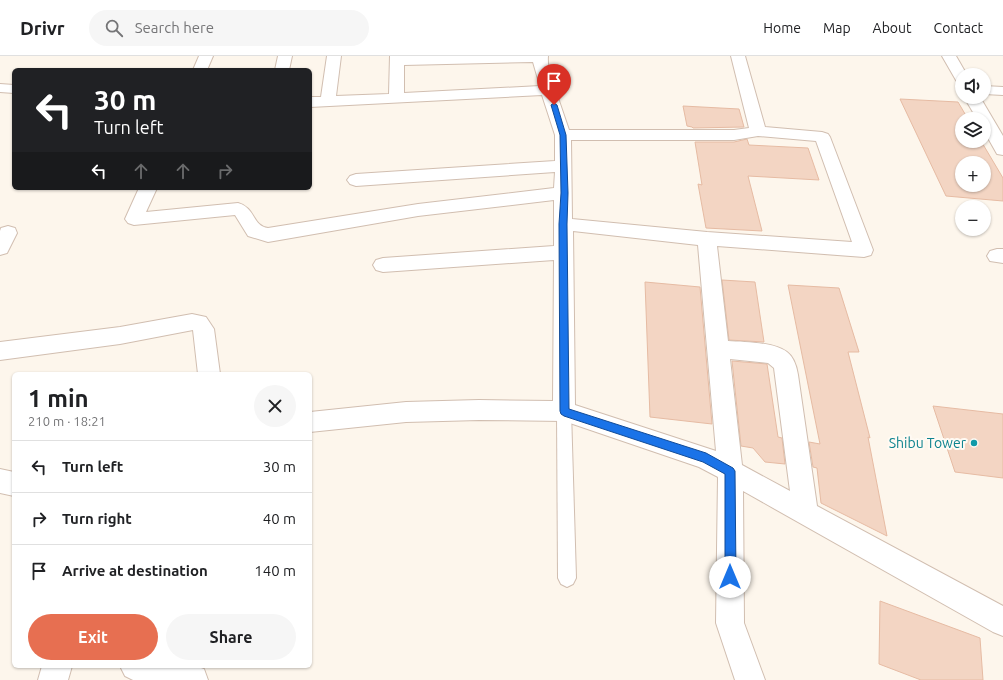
<!DOCTYPE html>
<meta charset="utf-8">
<style>
:root{--surface:#fff;--page:#f6f6f6;--text:#202124;--muted:#757577;--line:#e0e0e0;--accent:#e76f51}
body{margin:0;font-family:Ubuntu,sans-serif;background:var(--page);color:var(--text);height:100vh;display:flex;flex-direction:column;font-size:15px;white-space:nowrap}
*{box-sizing:border-box;margin:0}
p{font-size:13px;color:var(--muted)}
.icon{flex:none;width:22px;height:22px;fill:none;stroke:currentColor;stroke-width:2;stroke-linecap:round;stroke-linejoin:round}
.map{position:relative;flex:1;overflow:hidden}
.sheet{position:absolute;left:12px;top:316px;width:300px;height:296px;display:flex;flex-direction:column;background:var(--surface);border-radius:6px;box-shadow:0 1px 3px #0004}
.sheet>*{flex:none}
.top-card{position:absolute;left:12px;top:12px;width:300px;height:122px;border-radius:6px;box-shadow:0 1px 3px #0004;background:#202124;color:#fff;overflow:hidden}
.tools{position:absolute;left:955px;top:12px;display:grid;gap:8px}
.tools a{display:grid;place-items:center;width:36px;height:36px;border-radius:50%;background:var(--surface);box-shadow:0 1px 3px #0004;font-size:20px}
.pin{position:absolute;display:grid;place-items:center;width:34px;height:34px;color:#fff;margin:-41px -17px;border-radius:50% 50% 50% 0;rotate:-45deg;box-shadow:0 0 4px #0007}
.pin .icon{rotate:45deg}
.me{position:absolute;width:44px;margin:-22px;rotate:0deg;stroke-linejoin:round;filter:drop-shadow(0 0 3px #0008)}
.turn{display:flex;align-items:center;gap:14px;height:84px;padding:0 16px;font-size:18px}
.turn .icon{width:52px;height:52px;stroke-width:2.5}
.turn b{display:block;font-size:28px;line-height:34px}
.lanes{display:flex;align-items:center;height:38px;padding:0 16px;background:#0003;justify-content:center;gap:20px;direction:ltr}
.lanes .off{opacity:.35}
.round{display:grid;place-items:center;flex:none;width:42px;height:42px;border-radius:21px;background:var(--page)}
.summary{display:flex;align-items:center;justify-content:space-between;height:68px;padding:0 16px}
h1{font-size:24px;font-weight:700;line-height:30px}
.button{display:flex;gap:8px;margin-top:auto;padding:8px 16px}
.button a{flex:1;height:46px;border-radius:24px;background:var(--accent);color:#fff;font-size:16px;font-weight:700;line-height:46px;text-align:center}
.button a+a{background:var(--page);color:var(--text)}
ul{padding:0;list-style:none}
li{display:flex;align-items:center;gap:12px;height:52px;padding:0 16px;border-top:1px solid var(--line)}
li div{flex:1}
li b{display:block;font-size:15px}
li em{font-style:normal}
header{display:flex;align-items:center;gap:24px;box-sizing:border-box;height:56px;padding:0 20px;background:var(--surface);border-bottom:1px solid var(--line)}
header strong{font-size:19px}
nav{display:flex;gap:22px;margin-inline-start:auto;font-size:14px}
.search{width:280px;height:36px;background:var(--page);display:flex;align-items:center;gap:10px;box-sizing:border-box;padding:0 14px;border-radius:22px;color:var(--muted);font-size:15px}
.map>svg:first-child{display:block}
.building{fill:#f3d5c3;stroke:#e6bba3;fill-rule:evenodd}
.lines{fill:none;stroke-linecap:round;stroke-linejoin:round}
.service-casing{stroke:#d1beb0;stroke-width:2}
.minor-casing{stroke:#d1beb0;stroke-width:2}
.service{fill:#fff;fill-rule:evenodd}
.minor{fill:#fff;fill-rule:evenodd}
.route{fill:#1a73e8;stroke:#114b97}
.culture-dot{fill:#0f9aa8;stroke:#fffaf3;stroke-width:1.5}
.labels{text-anchor:middle;stroke-width:4;stroke-linejoin:round;paint-order:stroke}
.culture-label{font-size:14px;fill:#0d838f;stroke:#fffaf3;text-anchor:end}
</style>
<header>
<strong>Drivr</strong>
<div class="search"><svg class="icon" aria-label="search" viewBox="0 0 24 24"><circle cx="10" cy="10" r="6"/><path d="M15 15l6 6"/></svg>Search here</div>
<nav><a>Home</a><a>Map</a><a>About</a><a>Contact</a></nav>
</header>
<div class="map">
<svg width="1003" height="624" viewBox="0 0 1003 624">
<rect width="100%" height="100%" fill="#fdf6ec"/>
<!-- building -->
<g class="building">
<path d="M 900,43 L 958,46 L 968,63 L 962,63 L 962,85 L 981,85 L 1003,122 L 1003,145 L 946,140 ZM 962,107 L 984,107 L 984,129 L 962,129 Z"/>
<polygon points="683,50 739,53 744,71 693,72 692,71 687,70"/>
<polygon points="747,83 749,89 808,92 819,124 748,120 762,175 706,172 698,128 702,129 695,86 734,86"/>
<polygon points="722,224 755,226 764,286 729,284"/>
<polygon points="645,226 700,231 712,368 650,361"/>
<polygon points="788,229 839,232 859,296 848,296 870,382 868,381 887,480 821,447 817,412 813,411 809,386 820,388"/>
<polygon points="732,305 767,308 778,381 782,382 785,408 765,406 753,392 741,390"/>
<polygon points="933,350 1003,358 1003,422 955,416"/>
<polygon points="880,545 980,582 983,624 921,624 879,608"/>
</g>
<g class="lines">
<!-- service casing -->
<g class="service-casing">
<polygon id="service" points="564,349 569,350 571,355 576,522 573,528 567,531 561,528 558,522 557,355 559,350"/>
</g>
<!-- minor casing -->
<g class="minor-casing">
<g id="minor">
<polygon points="199,0 213,0 207,14 193,14"/>
<polygon points="278,0 292,0 289,14 275,14"/>
<path d="M 327,0 L 341,0 L 336,40 L 389,38 L 390,0 L 548,0 C 547,11 551,25 557,34 L 556,36 L 569,74 L 734,74 L 749,72 L 731,0 L 745,0 L 765,71 L 822,76 L 828,78 L 830,81 L 873,194 L 871,199 L 864,201 L 717,190 L 728,285 C 744,286 774,286 787,296 C 794,301 797,312 798,319 L 817,450 L 1003,550 L 1003,580 L 993,576 L 743,435 L 744,567 L 765,624 L 735,624 L 716,567 L 718,421 L 699,411 L 564,365 L 479,364 L 406,366 L 310,376 L 310,356 L 406,346 L 479,344 L 553,345 L 554,204 L 383,216 L 376,214 L 373,209 L 376,204 L 383,202 L 554,190 L 554,144 L 418,160 L 268,186 L 248,180 L 235,159 L 134,169 L 128,167 L 125,163 L 139,132 L 157,132 L 146,156 L 238,147 C 256,152 252,170 268,172 L 418,148 L 554,132 L 555,116 L 356,130 L 350,128 L 347,124 L 350,120 L 356,118 L 555,105 L 555,79 L 542,39 L 310,51 L 310,41 L 321,41 ZM 533,6 L 540,30 L 404,37 L 404,9 ZM 758,80 L 816,85 L 852,186 L 707,176 L 572,163 L 571,84 L 734,84 ZM 573,175 L 698,189 L 716,395 L 575,349 ZM 730,303 L 768,307 L 774,312 L 790,435 L 742,409 Z"/>
<polygon points="942,0 956,0 967,19 962,19 962,27 957,26"/>
<polygon points="0,28 14,29 14,37 0,36"/>
<polygon points="984,30 1003,31 1003,39 984,38"/>
<polygon points="964,41 980,41 1003,80 1003,99 997,98 984,75 984,63 977,63"/>
<polygon points="8,170 15,172 17,177 7,197 0,199 0,175 1,172"/>
<polygon points="997,193 1003,193 1003,207 990,205 987,200 990,195"/>
<polygon points="192,258 206,261 214,273 220,318 198,318 193,274 120,288 0,304 0,286 120,271"/>
<polygon points="0,413 14,416 14,440 0,437"/>
<polygon points="42,610 72,610 68,624 38,624"/>
<polygon points="120,610 195,610 204,613 208,624 133,624 125,620"/>
</g>
</g>
<!-- service -->
<use href="#service" class="service"/>
<!-- minor -->
<use href="#minor" class="minor"/>
</g>
<!-- route -->
<polygon class="route" points="554,47 557,49 566,79 568,137 567,168 569,353 706,397 733,412 735,415 736,521 734,525 730,527 726,525 725,521 725,418 703,406 564,360 561,358 560,355 559,168 561,137 560,79 551,49"/>
<!-- markers -->
<circle class="culture-dot" cx="974" cy="387" r="4"/>
<g class="labels">
<!-- culture labels -->
<g class="culture-label">
<text x="966" y="392">Shibu Tower</text>
</g>
</g>
</svg>
<div class="tools">
<a><svg class="icon" aria-label="sound" viewBox="0 0 24 24"><path d="M4 9h4l5-4v14l-5-4H4zM17 9q2 3 0 6"/></svg></a>
<a><svg class="icon" aria-label="layers" viewBox="0 0 24 24"><path d="M12 4l9 5-9 5-9-5zM3 14l9 5 9-5"/></svg></a>
<a>+</a>
<a>−</a>
</div>
<div class="pin" style="left:554px;top:49px;background:#d93025"><svg class="icon" aria-label="arrive" viewBox="0 0 24 24"><path d="M6 21V4h12l-3 4 3 4H6"/></svg></div>
<svg class="me" style="left:730px;top:521px" viewBox="-20 -20 40 40"><circle r="19" fill="#fff"/><path d="M0-13L10 11 0 6-10 11z" fill="#1a73e8"/></svg>
<div class="top-card">
<div class="turn"><svg class="icon" aria-label="left" viewBox="0 0 24 24"><path d="M17 20v-9H6M10 6l-5 5 5 5"/></svg><div><b>30 m</b>Turn left</div></div>
<div class="lanes"><svg class="icon" aria-label="left" viewBox="0 0 24 24"><path d="M17 20v-9H6M10 6l-5 5 5 5"/></svg><svg class="icon off" aria-label="ahead" viewBox="0 0 24 24"><path d="M12 20V5M6 11l6-6 6 6"/></svg><svg class="icon off" aria-label="ahead" viewBox="0 0 24 24"><path d="M12 20V5M6 11l6-6 6 6"/></svg><svg class="icon off" aria-label="right" viewBox="0 0 24 24"><path d="M7 20v-9h11M14 6l5 5-5 5"/></svg></div>
</div>
<section class="sheet">
<div class="summary"><div><h1>1 min</h1><p>210 m · 18:21</p></div><a class="round"><svg class="icon" aria-label="close" viewBox="0 0 24 24"><path d="M6 6l12 12M18 6L6 18"/></svg></a></div>
<ul>
<li><svg class="icon" aria-label="left" viewBox="0 0 24 24"><path d="M17 20v-9H6M10 6l-5 5 5 5"/></svg><div><b>Turn left</b></div><em>30 m</em></li>
<li><svg class="icon" aria-label="right" viewBox="0 0 24 24"><path d="M7 20v-9h11M14 6l5 5-5 5"/></svg><div><b>Turn right</b></div><em>40 m</em></li>
<li><svg class="icon" aria-label="arrive" viewBox="0 0 24 24"><path d="M6 21V4h12l-3 4 3 4H6"/></svg><div><b>Arrive at destination</b></div><em>140 m</em></li>
</ul>
<div class="button"><a>Exit</a><a>Share</a></div>
</section>
</div>
